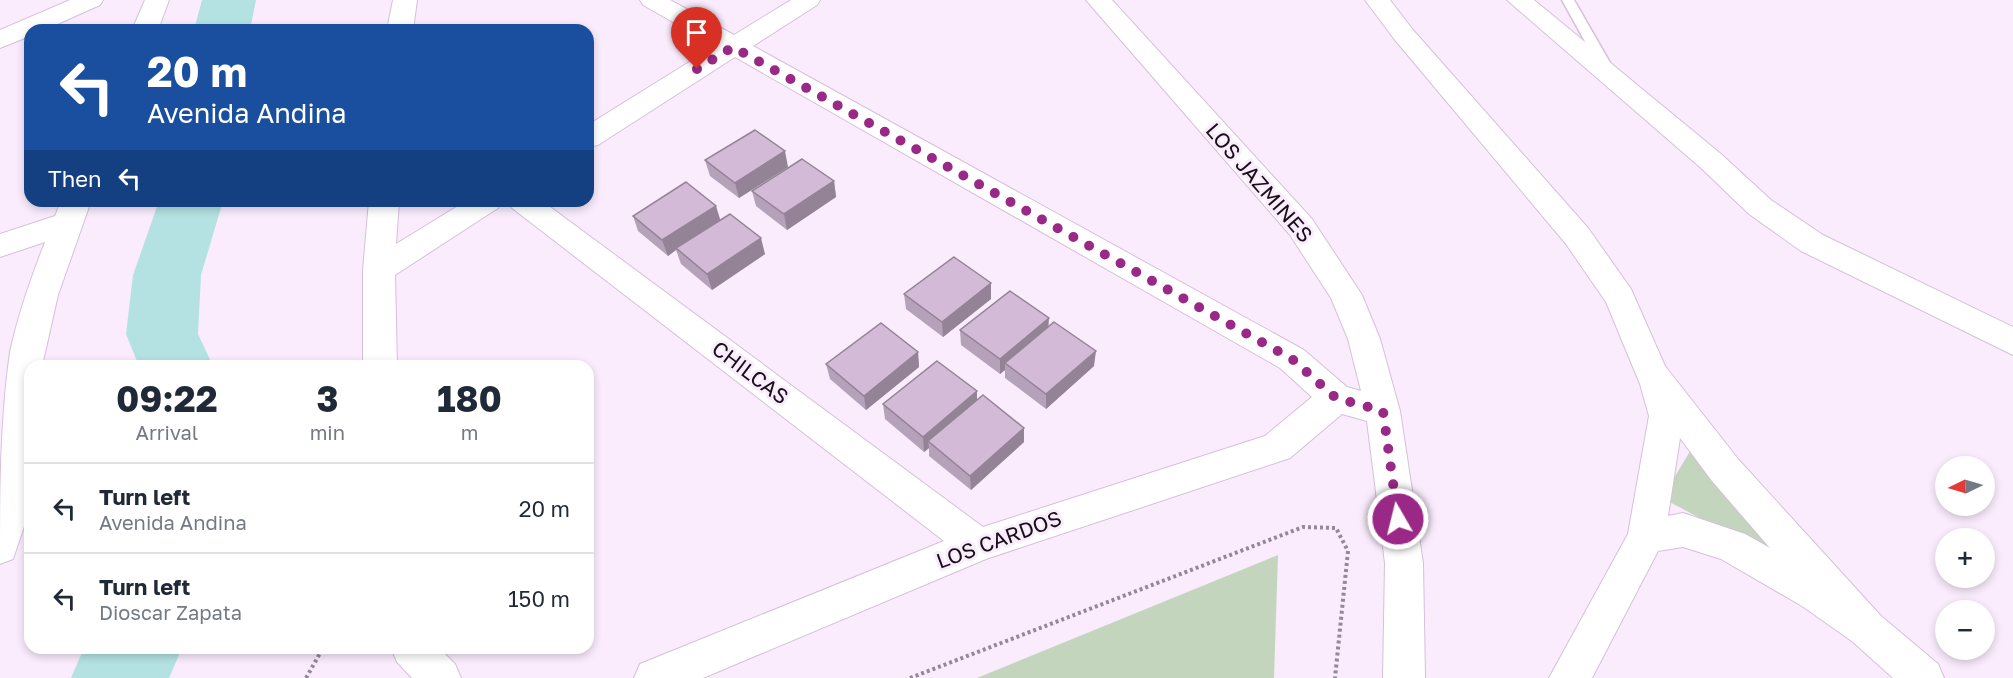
<!DOCTYPE html>
<meta charset="utf-8">
<style>
:root{--surface:#fff;--page:#f6f6f7;--text:#1f2937;--muted:#747a83;--line:#e0e1e3}
body{margin:0;font-family:"Golos Text",sans-serif;background:var(--page);color:var(--text);height:100vh;display:flex;flex-direction:column;font-size:22px;white-space:nowrap}
*{box-sizing:border-box;margin:0}
p{font-size:20px;color:var(--muted)}
.icon{flex:none;width:33px;height:33px;fill:none;stroke:currentColor;stroke-width:2;stroke-linecap:round;stroke-linejoin:round}
.map{position:relative;flex:1;overflow:hidden}
.details{position:absolute;left:24px;top:360px;width:570px;height:294px;display:flex;flex-direction:column;background:var(--surface);border-radius:18px;box-shadow:0 3px 9px #0003}
.details>*{flex:none}
.top-card{position:absolute;left:24px;top:24px;width:570px;height:183px;border-radius:18px;box-shadow:0 3px 9px #0003;background:#1a4fa0;color:#fff;overflow:hidden}
.needle{width:39px;rotate:265deg}
.controls{position:absolute;left:1935px;top:456px;display:grid;gap:12px}
.controls a{display:grid;place-items:center;width:60px;height:60px;border-radius:50%;background:var(--surface);box-shadow:0 3px 9px #0003;font-size:30px}
.pin{position:absolute;display:grid;place-items:center;width:51px;height:51px;color:#fff;margin:-62px -26px;border-radius:50% 50% 50% 0;rotate:-45deg;box-shadow:0 0 6px #0007}
.pin .icon{rotate:45deg}
.me{position:absolute;width:66px;margin:-33px;rotate:352deg;stroke-linejoin:round;filter:drop-shadow(0 0 4px #0008)}
.turn{display:flex;align-items:center;gap:21px;height:126px;padding:0 24px;font-size:27px}
.turn .icon{width:78px;height:78px;stroke-width:2.5}
.turn b{display:block;font-size:42px;line-height:51px}
.then{display:flex;align-items:center;height:57px;padding:0 24px;background:#0003;gap:12px;font-size:22px}
.eta{display:flex;justify-content:space-evenly;align-items:center;height:102px;text-align:center}
.eta b{font-size:36px;font-weight:700;line-height:42px}
ul{padding:0;list-style:none}
li{display:flex;align-items:center;gap:18px;height:90px;padding:0 24px;border-top:2px solid var(--line)}
li div{flex:1}
li b{display:block;font-size:22px}
li em{font-style:normal}
.map>svg:first-child{display:block}
.green{fill:#c3d5bc}
.lines{fill:none;stroke-linecap:round;stroke-linejoin:round}
.river{fill:#b4e2e2;fill-rule:evenodd}
.service-casing{stroke:#d6bfda;stroke-width:3}
.minor-casing{stroke:#d6bfda;stroke-width:2}
.path{stroke:#938896;stroke-width:4;stroke-dasharray:3 3;stroke-linecap:butt}
.service{fill:#fff;fill-rule:evenodd}
.minor{fill:#fff;fill-rule:evenodd}
.wall{fill:#b5a1b9}
.shaded-wall{fill:#948396}
.building{fill:#d3bbd7;stroke:#948396;stroke-width:1.5}
.route{stroke:#992886;stroke-width:10;stroke-dasharray:0 18}
.labels{text-anchor:middle;stroke-width:6;stroke-linejoin:round;paint-order:stroke}
.street-label{font-size:21px;fill:#160e18;stroke:#faecfd}
</style>
<div class="map">
<svg width="2013" height="678" viewBox="0 0 2013 678">
<rect width="100%" height="100%" fill="#faecfd"/>
<!-- green -->
<g class="green">
<polygon points="1692,448 1810,576 1662,498"/>
<polygon points="1278,555 1274,678 977,678"/>
</g>
<g class="lines">
<!-- river -->
<g class="river">
<polygon points="202,0 256,0 250,30 194,30"/>
<polygon points="159,201 223,201 201,275 198,334 213,366 139,366 126,334 133,275"/>
<polygon points="84,648 182,648 169,678 71,678"/>
</g>
<!-- service casing -->
<g class="service-casing">
<polygon id="service" points="1562,0 1574,0 1616,73 1614,76 1604,76"/>
</g>
<!-- minor casing -->
<g class="minor-casing">
<g id="minor">
<polygon points="70,0 103,0 100,5 44,30 30,30 30,36 0,48 0,30"/>
<polygon points="145,0 169,0 158,30 132,30"/>
<polygon points="393,0 417,0 413,30 387,30"/>
<polygon points="640,0 670,0 734,35 791,0 820,0 817,5 753,46 1304,350 1347,387 1361,391 1348,339 1331,298 1290,235 1086,0 1112,0 1312,219 1362,295 1380,339 1400,411 1423,563 1425,678 1383,678 1385,563 1367,421 1342,414 1290,458 986,559 703,678 634,678 640,664 944,541 512,208 507,201 542,201 983,527 1265,436 1312,397 1280,368 735,57 598,145 588,147 588,125 715,46 643,5"/>
<path d="M 1365,0 L 1390,0 L 1413,30 L 1588,228 L 1631,289 L 1665,366 L 1738,459 L 1881,616 L 1938,664 L 1944,678 L 1893,678 L 1853,642 L 1802,606 L 1721,559 L 1683,547 L 1658,551 L 1592,678 L 1549,678 L 1628,534 L 1649,416 L 1640,384 L 1606,302 L 1566,244 L 1395,40 ZM 1680,438 L 1712,481 L 1770,548 L 1745,534 L 1683,513 L 1668,516 Z"/>
<polygon points="1507,0 1534,0 1721,154 1771,200 1823,235 2013,327 2013,355 1801,251 1749,214 1701,168"/>
<path d="M 61,201 L 91,201 L 58,295 L 42,366 L 30,366 L 30,509 L 13,559 L 0,564 C 0,494 0,422 10,352 C 18,315 31,278 45,242 L 0,257 L 0,234 L 55,216 Z"/>
<polygon points="369,201 399,201 396,244 466,201 503,201 498,208 395,275 397,366 363,366 363,270"/>
<polygon points="391,648 439,648 455,664 461,678 412,678 397,662"/>
</g>
</g>
<!-- path -->
<g class="path">
<polyline points="306,678 323,648"/>
<polyline points="910,678 1303,527 1336,528 1348,551 1335,678"/>
</g>
<!-- service -->
<use href="#service" class="service"/>
<!-- minor -->
<use href="#minor" class="minor"/>
</g>
<!-- wall -->
<g class="wall">
<polygon points="705,160 788,167 739,198 710,176"/>
<polygon points="834,181 836,197 787,230 756,206 752,191"/>
<polygon points="633,216 720,220 765,254 712,290 681,264 676,250 668,256 638,231"/>
<polygon points="904,294 991,299 943,337 906,309"/>
<polygon points="1049,327 1094,366 1046,409 1005,378 1005,370 1000,374 961,345 960,330"/>
<polygon points="918,352 919,367 866,410 830,379 826,364"/>
<polygon points="977,391 977,400 1024,428 1024,442 971,490 929,456 929,448 924,452 885,419 883,404"/>
</g>
<!-- shaded-wall -->
<g class="shaded-wall">
<polygon points="785,151 788,167 739,198 735,183"/>
<polygon points="834,181 836,197 787,230 784,214"/>
<polygon points="716,206 721,222 676,248 676,250 668,256 662,240"/>
<polygon points="761,238 765,254 712,290 707,274"/>
<polygon points="991,283 991,299 943,337 942,322"/>
<polygon points="1049,318 1048,334 1005,363 1005,370 1000,374 1000,359"/>
<polygon points="1096,351 1094,366 1046,409 1046,394"/>
<polygon points="918,352 919,367 866,410 864,396"/>
<polygon points="977,391 977,406 928,441 929,448 924,452 923,437"/>
<polygon points="1024,428 1024,442 971,490 970,476"/>
</g>
<!-- building -->
<g class="building">
<polygon points="755,130 785,151 735,183 705,160"/>
<polygon points="802,159 834,181 784,214 752,191"/>
<polygon points="686,182 716,206 662,240 633,216"/>
<polygon points="730,214 761,238 707,274 676,248"/>
<polygon points="954,257 991,283 942,322 904,294"/>
<polygon points="1010,291 1049,318 1000,359 960,330"/>
<polygon points="1054,322 1096,351 1046,394 1005,363"/>
<polygon points="881,323 918,352 864,396 826,364"/>
<polygon points="937,361 977,391 923,437 883,404"/>
<polygon points="983,395 1024,428 970,476 928,441"/>
</g>
<g class="lines">
<!-- route -->
<polyline class="route" points="697,69 733,47 1292,359 1336,398 1383,411 1398,519"/>
</g>
<g class="labels">
<!-- street labels -->
<g class="street-label">
<text transform="translate(1259 183) rotate(49)" y="7">LOS JAZMINES</text>
<text transform="translate(750 373) rotate(37)" y="7">CHILCAS</text>
<text transform="translate(999 540) rotate(-20)" y="7">LOS CARDOS</text>
</g>
</g>
</svg>
<div class="controls">
<a><svg class="needle" viewBox="-14 -14 28 28"><path d="M0-13l5 13h-10z" fill="#e53935"/><path d="M0 13l5-13h-10z" fill="#747a83"/></svg></a>
<a>+</a>
<a>−</a>
</div>
<div class="pin" style="left:697px;top:69px;background:#d93025"><svg class="icon" aria-label="arrive" viewBox="0 0 24 24"><path d="M6 21V4h12l-3 4 3 4H6"/></svg></div>
<svg class="me" style="left:1398px;top:519px" viewBox="-20 -20 40 40"><circle r="17" fill="#992886" stroke="#fff" stroke-width="3"/><path d="M0-11L8 9 0 5-8 9z" fill="#fff"/></svg>
<div class="top-card">
<div class="turn"><svg class="icon" aria-label="left" viewBox="0 0 24 24"><path d="M17 20v-9H6M10 6l-5 5 5 5"/></svg><div><b>20 m</b>Avenida Andina</div></div>
<div class="then">Then<svg class="icon" aria-label="left" viewBox="0 0 24 24"><path d="M17 20v-9H6M10 6l-5 5 5 5"/></svg></div>
</div>
<section class="details">
<div class="eta">
<div><b>09:22</b><p>Arrival</p></div>
<div><b>3</b><p>min</p></div>
<div><b>180</b><p>m</p></div>
</div>
<ul>
<li><svg class="icon" aria-label="left" viewBox="0 0 24 24"><path d="M17 20v-9H6M10 6l-5 5 5 5"/></svg><div><b>Turn left</b><p>Avenida Andina</p></div><em>20 m</em></li>
<li><svg class="icon" aria-label="left" viewBox="0 0 24 24"><path d="M17 20v-9H6M10 6l-5 5 5 5"/></svg><div><b>Turn left</b><p>Dioscar Zapata</p></div><em>150 m</em></li>
</ul>
</section>
</div>
